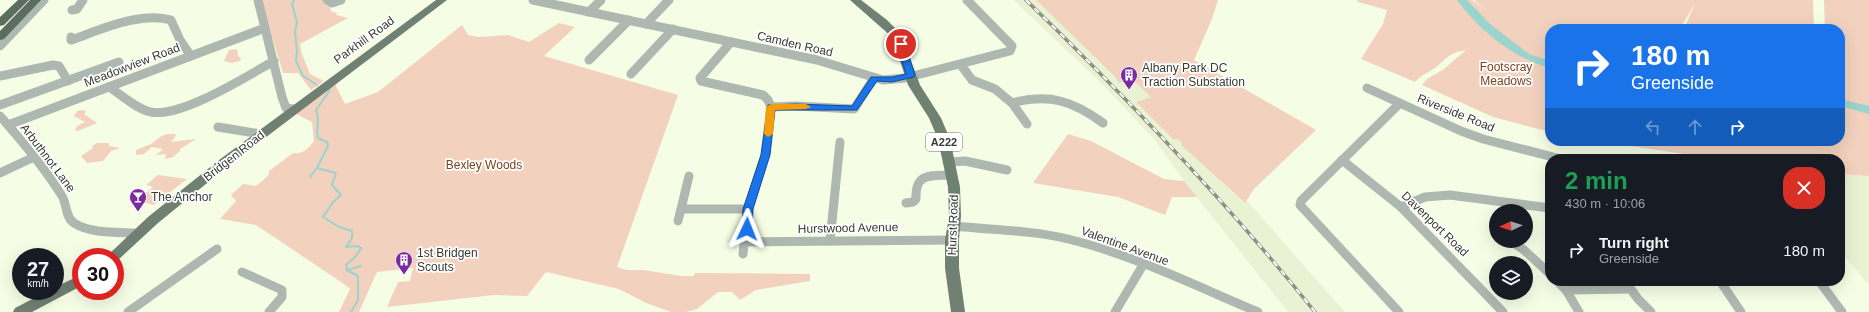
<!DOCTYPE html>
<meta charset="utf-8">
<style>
:root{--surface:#171b24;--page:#242831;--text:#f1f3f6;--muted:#9ea1a6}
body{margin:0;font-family:Arial,sans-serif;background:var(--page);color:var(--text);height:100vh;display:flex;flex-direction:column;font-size:15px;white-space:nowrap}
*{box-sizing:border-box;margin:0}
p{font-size:13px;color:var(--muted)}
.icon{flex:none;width:22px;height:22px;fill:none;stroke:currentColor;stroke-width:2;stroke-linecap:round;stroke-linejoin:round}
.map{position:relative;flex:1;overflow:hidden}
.sheet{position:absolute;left:1545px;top:154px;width:300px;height:132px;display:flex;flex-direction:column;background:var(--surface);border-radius:16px;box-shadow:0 4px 16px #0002}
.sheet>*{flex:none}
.guide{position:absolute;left:1545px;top:24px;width:300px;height:122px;border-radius:16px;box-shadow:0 4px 16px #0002;background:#1a73e8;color:#fff;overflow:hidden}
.needle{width:26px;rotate:266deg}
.fabs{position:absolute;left:1489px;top:204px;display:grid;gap:8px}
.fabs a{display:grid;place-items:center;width:44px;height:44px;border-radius:50%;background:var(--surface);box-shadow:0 4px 16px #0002;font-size:20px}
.speed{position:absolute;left:12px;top:248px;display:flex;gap:8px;font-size:20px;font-weight:700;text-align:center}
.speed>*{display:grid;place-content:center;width:52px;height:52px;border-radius:50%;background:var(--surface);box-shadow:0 4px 16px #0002;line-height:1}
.speed small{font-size:10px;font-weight:400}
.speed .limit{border:6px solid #d22;background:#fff;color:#111}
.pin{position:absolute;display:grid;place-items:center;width:34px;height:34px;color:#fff;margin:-17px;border:2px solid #fff;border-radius:50%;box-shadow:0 1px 4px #0007}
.me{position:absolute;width:44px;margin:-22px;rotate:2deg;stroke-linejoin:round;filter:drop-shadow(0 0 3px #0008)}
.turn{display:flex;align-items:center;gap:14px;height:84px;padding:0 20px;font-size:18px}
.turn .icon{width:52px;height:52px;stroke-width:2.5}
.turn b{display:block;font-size:28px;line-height:34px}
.lanes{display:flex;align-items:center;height:38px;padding:0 20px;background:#0003;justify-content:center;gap:20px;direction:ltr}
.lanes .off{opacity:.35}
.round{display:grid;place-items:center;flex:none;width:42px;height:42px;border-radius:16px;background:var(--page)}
.headline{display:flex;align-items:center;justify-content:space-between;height:68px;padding:0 20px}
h1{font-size:24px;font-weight:700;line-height:30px;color:#1e9e55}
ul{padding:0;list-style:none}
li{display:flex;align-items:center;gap:12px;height:56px;padding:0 20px}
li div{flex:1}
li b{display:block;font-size:15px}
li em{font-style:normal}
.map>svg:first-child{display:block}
.built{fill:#e9f2d3}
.green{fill:#f2d2be}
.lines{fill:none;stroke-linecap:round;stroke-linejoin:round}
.stream{stroke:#9bd3cd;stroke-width:2}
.river{fill:#9bd3cd;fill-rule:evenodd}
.minor{stroke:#aeb7b0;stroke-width:9}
.major{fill:#708174;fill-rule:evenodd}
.highway{fill:#5a6d5f;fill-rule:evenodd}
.rail-casing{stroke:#8e9283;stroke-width:3.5}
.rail{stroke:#fff;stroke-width:2;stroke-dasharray:6;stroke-linecap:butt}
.route{fill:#1a73e8;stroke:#114b97}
.slow{fill:#f59e0b}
.labels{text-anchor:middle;stroke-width:3.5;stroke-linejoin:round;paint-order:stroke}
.shield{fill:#fff;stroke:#74756f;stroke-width:1}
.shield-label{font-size:11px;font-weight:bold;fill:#383a31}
.street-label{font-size:12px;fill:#383a31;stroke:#fff}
.park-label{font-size:12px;fill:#78431e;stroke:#fff}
.poi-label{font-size:12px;fill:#383a31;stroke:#fff;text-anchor:start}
</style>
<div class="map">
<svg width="1869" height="312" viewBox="0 0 1869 312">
<rect width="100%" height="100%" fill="#f6fde5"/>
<!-- built -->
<g class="built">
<polygon points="1014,0 1036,0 1115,78 1137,76 1158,95 1140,101 1182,143 1181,145 1244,203 1247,201 1345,312 1288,312 1184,181 1155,140 1102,84"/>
<polygon points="1840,174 1869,176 1869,285 1840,251"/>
</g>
<!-- green -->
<g class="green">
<polygon points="260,0 323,0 330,5 331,11 337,13 336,15 348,18 300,44 302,54 310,74 324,81 311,90 298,73 283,73 272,37 270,38"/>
<polygon points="1036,0 1218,0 1212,19 1194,60 1316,130 1254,189 1245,203 1181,145 1182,143 1178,139 1174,140 1136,102 1151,97 1132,79 1119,83 1115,77"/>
<path d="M 1357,0 L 1472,0 L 1485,9 L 1474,0 L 1813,0 L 1814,29 L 1684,29 L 1695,3 L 1680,29 L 1550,29 L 1550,132 L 1493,117 L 1422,85 L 1427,79 L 1444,69 L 1466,50 C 1444,54 1447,61 1430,71 C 1424,75 1420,76 1415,82 L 1361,59 L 1383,24 L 1387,10 L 1358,2 Z"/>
<polygon points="1824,0 1869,0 1869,176 1840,174 1840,159 1718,159 1597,141 1840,141 1840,29 1825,29"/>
<path d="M 559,23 L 575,27 L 544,56 L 678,95 L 617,267 L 627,270 L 643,270 L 681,276 L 694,276 L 695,273 L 810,274 L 810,281 L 756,290 L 740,300 L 732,292 L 718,292 L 697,309 L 686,312 L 671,312 L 646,303 L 619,289 L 546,272 L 527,296 L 494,295 L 387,307 L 398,282 L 410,281 L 413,268 L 377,272 L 359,312 L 339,312 L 350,289 L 344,284 L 256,225 L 220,219 L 236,201 L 231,195 L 243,184 L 256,186 L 268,176 L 269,171 L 293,153 C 304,154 308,149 314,141 L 312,122 L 294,113 L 334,82 L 345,104 L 378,92 L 462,25 L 468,35 L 479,37 L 508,35 L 529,42 Z"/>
<polygon points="237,49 238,56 241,58 240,61 232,63 224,61 229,50"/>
<polygon points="83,110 86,111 84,114 97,123 78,131 75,130 77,126 85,122 74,116 77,111"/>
<polygon points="167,134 176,134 174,139 170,142 196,139 180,149 180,151 173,157 165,159 166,154 156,155 163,149 152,147 144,154 136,155 136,150 151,144 160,137"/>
<polygon points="1068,134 1091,141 1164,179 1184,181 1197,197 1172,197 1165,215 1118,197 1033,183"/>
<polygon points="97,143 109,143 109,146 120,148 111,151 103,161 87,163 81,156 93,148 92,146"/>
<polygon points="158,175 187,179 154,205 137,201 153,187 146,185"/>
</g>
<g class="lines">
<!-- stream -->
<g class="stream">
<polyline points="294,0 292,4 297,22 295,31 297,51 296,61 303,76 317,85"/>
<polyline points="317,168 336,173 332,185 341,195 333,202 323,217 339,227 352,231 352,238 346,247 358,246 361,248 356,256 346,265 347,270"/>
<path d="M 310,177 L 317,168 L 328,146 L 327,142 L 318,138 C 315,129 321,122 316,110 L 330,90 L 328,88"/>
<polyline points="347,270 358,276 358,300 351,312"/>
<polyline points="347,270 361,266"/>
</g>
<!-- river -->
<g class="river">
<path d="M 1457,0 L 1467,0 L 1490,24 L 1529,54 L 1550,61 L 1550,68 C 1514,59 1479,30 1457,0 Z"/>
<polygon points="1840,99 1869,106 1869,114 1840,106"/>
</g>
<!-- minor -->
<g class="minor">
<polyline points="258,0 282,97 286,108 293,109"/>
<polyline points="327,0 332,3 341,0"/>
<polyline points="533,0 817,60 883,80 905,78 1010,51 1012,46 967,0"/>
<polyline points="72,10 77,9 83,0"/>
<polyline points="589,12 601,0"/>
<polyline points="646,24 669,0"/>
<path d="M 71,37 L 71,40 C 100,30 141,11 171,20 L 180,40 L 191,56"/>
<polyline points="731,42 700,78 701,81 763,95 768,100 771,107 765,155 748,209 743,254"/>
<polyline points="0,46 44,0"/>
<polyline points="589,60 629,20"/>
<polyline points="961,65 972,80 995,89 1012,103 1027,124"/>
<polyline points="631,74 673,29"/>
<polyline points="0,76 53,65 59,66 68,81"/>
<path d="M 109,87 C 122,95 136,109 151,112 C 181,118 247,76 274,61"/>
<polyline points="1367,88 1461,131 1483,139 1561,159"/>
<path d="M 1012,103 C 1049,93 1073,101 1103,123"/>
<polyline points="0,105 119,62"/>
<polyline points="771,107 796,106 854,109 874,78"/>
<path d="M 0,116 C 22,141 44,167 62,196 C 67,204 65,217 74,223 C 91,234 117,232 137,233"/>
<polyline points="8,125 265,28"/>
<polyline points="218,127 261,134"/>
<polyline points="1342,160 1401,207 1503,312"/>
<polyline points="949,162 965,161 1007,170"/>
<polyline points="0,173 34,157"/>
<polyline points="689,176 681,209 748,209"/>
<path d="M 906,203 L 913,202 L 916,199 C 915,172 931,176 952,175"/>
<polyline points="1401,207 1425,197 1450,195 1550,208"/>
<polyline points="678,221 681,209"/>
<path d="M 954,226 C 992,230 1031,230 1068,239 C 1134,255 1196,286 1258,312"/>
<polyline points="830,241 840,142"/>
<polyline points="1511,241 1524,250 1550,274"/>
<polyline points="745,242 952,240"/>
<polyline points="242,272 282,290 282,297 269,312"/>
<polyline points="1557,281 1566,290 1630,289"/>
<polyline points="1625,281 1638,299 1651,312"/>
<polyline points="1720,281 1741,312"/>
<polyline points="1819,281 1842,312"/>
<polyline points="1566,290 1579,312"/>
<polyline points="128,312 217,249"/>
<polyline points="1115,312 1143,265"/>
<polyline points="1399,312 1300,205 1301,201 1400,103"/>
</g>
<!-- major -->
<g class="major">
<polygon points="436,0 447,0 228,166 158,223 118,260 115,261 115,257 106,257 148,217 219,160"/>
<polygon points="850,0 861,0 887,20 901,34 920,85 941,118 950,139 960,187 961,216 959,240 959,268 965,312 951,312 945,268 945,240 949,216 948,187 938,139 929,118 908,85 892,37"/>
<polygon points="81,275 81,286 32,312 13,312 15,308 48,291 55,291 55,287"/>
</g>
<!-- highway -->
<g class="highway">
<polygon points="18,0 29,0 4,25 0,26 0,17"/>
<polygon points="30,0 41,0 4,39 0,40 0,31"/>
</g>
<!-- rail casing -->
<g class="rail-casing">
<path id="rail" d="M 1026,0 C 1128,99 1226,201 1315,312"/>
</g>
<!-- rail -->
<use href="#rail" class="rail"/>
</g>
<!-- route -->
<polygon class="route" points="901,42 905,44 915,75 914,77 892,82 877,81 857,110 775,110 770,155 753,209 752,229 751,231 744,231 742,229 743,209 761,155 768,105 796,104 852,106 871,77 892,77 906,74 897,44"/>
<!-- slow -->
<polygon class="slow" points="771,104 806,104 811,107 806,109 775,110 773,134 768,137 764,134 766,107"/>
<!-- icons -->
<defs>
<g id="building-pin" transform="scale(0.9)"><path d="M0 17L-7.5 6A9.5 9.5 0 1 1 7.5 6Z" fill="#7a2c9e" stroke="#fff"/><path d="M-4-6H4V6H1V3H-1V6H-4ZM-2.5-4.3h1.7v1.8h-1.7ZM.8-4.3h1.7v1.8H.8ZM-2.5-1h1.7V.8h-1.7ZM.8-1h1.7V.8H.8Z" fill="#fff"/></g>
<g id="bar-pin" transform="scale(0.9)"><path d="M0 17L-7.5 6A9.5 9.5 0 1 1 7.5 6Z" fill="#7a2c9e" stroke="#fff"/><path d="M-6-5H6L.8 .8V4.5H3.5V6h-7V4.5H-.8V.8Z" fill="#fff"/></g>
</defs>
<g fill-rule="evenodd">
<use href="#building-pin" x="1129" y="75"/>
<use href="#bar-pin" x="138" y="197"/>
<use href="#building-pin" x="404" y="260"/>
</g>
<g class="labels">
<!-- shield labels -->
<rect class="shield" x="926" y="133" width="36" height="18" rx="3"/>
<g class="shield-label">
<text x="944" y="146">A222</text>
</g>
<!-- street labels -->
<g class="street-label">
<text transform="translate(364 40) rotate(-36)" y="4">Parkhill Road</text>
<text transform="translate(795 44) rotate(13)" y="4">Camden Road</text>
<text transform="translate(132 65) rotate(-21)" y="4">Meadowview Road</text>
<text transform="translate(1456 113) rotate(22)" y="4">Riverside Road</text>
<text transform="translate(234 156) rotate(-38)" y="4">Bridgen Road</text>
<text transform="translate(48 158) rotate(53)" y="4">Arbuthnot Lane</text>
<text transform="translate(1435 224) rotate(44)" y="4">Davenport Road</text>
<text transform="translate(953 225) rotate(-88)" y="4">Hurst Road</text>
<text transform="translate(848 228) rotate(-1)" y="4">Hurstwood Avenue</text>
<text transform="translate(1125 246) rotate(20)" y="4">Valentine Avenue</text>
</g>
<!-- park labels -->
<g class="park-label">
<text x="1506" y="71">Footscray<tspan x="1506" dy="14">Meadows</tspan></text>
<text x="484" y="169">Bexley Woods</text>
</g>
<!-- poi labels -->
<g class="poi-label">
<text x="1142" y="72">Albany Park DC<tspan x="1142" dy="14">Traction Substation</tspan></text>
<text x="151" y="201">The Anchor</text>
<text x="417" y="257">1st Bridgen<tspan x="417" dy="14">Scouts</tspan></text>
</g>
</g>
</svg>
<div class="fabs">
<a><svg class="needle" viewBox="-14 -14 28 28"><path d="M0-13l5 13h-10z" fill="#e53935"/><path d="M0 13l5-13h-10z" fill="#9ea1a6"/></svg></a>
<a><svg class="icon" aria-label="layers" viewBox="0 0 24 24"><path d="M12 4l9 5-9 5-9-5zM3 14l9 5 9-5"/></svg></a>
</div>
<div class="speed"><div>27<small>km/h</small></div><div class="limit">30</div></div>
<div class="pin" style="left:901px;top:44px;background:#d93025"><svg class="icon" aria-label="arrive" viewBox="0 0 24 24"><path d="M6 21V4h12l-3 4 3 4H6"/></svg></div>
<svg class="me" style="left:747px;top:229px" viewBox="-20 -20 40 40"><path d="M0-17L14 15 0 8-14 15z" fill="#1a73e8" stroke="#fff" stroke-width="4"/></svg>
<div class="guide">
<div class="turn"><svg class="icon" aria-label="right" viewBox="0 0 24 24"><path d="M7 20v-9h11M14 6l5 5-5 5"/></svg><div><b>180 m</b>Greenside</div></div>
<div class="lanes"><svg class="icon off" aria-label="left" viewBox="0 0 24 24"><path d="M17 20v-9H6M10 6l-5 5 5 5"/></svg><svg class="icon off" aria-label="ahead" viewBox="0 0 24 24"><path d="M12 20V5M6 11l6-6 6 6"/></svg><svg class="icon" aria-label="right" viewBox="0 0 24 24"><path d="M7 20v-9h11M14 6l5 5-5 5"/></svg></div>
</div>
<section class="sheet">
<div class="headline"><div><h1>2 min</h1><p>430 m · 10:06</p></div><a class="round" style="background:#d93025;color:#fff"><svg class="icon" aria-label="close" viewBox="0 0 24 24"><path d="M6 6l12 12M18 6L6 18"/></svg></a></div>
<ul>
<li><svg class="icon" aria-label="right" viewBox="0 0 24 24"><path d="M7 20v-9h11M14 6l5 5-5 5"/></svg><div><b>Turn right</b><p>Greenside</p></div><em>180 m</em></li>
</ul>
</section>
</div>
